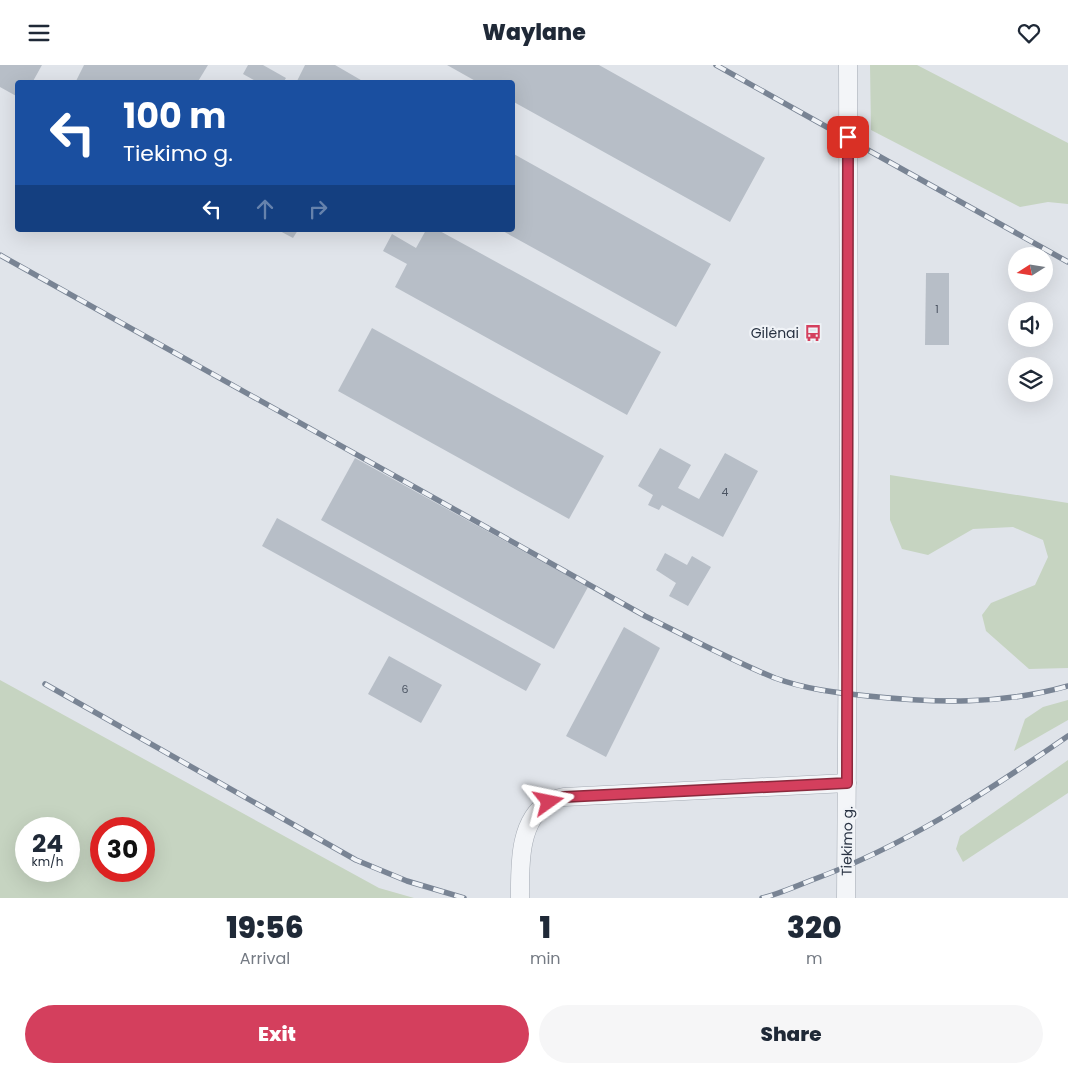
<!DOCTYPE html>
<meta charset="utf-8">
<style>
:root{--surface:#fff;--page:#f6f6f7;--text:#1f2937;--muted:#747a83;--accent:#d43f5d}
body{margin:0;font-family:Poppins,sans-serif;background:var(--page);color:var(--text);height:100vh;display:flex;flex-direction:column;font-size:19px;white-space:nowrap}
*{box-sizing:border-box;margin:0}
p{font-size:16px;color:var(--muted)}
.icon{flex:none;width:28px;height:28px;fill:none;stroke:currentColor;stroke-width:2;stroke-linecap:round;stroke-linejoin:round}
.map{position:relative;height:833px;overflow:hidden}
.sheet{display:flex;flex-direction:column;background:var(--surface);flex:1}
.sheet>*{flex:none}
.banner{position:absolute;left:15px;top:15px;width:500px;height:152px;border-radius:5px;box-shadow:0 5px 20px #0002;background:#1a4fa0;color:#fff;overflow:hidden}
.needle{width:32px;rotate:258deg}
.controls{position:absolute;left:1008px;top:182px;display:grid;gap:10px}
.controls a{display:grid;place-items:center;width:45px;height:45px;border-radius:50%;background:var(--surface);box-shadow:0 5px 20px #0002;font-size:25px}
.speed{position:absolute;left:15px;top:752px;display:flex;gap:10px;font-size:25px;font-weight:700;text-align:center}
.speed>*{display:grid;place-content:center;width:65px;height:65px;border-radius:50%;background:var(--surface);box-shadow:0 5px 20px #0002;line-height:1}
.speed small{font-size:12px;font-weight:400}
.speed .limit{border:8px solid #d22;background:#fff;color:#111}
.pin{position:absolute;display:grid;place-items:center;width:42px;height:42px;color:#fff;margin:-21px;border-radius:10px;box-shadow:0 2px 8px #0006}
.me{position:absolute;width:55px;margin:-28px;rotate:78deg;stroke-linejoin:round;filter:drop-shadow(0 0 4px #0008)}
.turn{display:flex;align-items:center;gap:18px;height:105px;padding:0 25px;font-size:22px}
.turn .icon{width:65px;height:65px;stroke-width:2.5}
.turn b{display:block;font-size:35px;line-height:42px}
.lanes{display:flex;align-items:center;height:48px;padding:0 25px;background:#0003;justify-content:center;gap:25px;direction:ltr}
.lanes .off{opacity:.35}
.eta{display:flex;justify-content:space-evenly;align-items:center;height:85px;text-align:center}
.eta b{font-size:30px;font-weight:800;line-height:35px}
.cta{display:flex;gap:10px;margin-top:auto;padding:10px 25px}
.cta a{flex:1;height:58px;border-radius:30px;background:var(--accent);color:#fff;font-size:20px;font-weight:800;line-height:58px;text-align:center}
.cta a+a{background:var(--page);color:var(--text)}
header{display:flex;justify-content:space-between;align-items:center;height:65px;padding:0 25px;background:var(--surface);font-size:22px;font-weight:800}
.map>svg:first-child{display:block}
.green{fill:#c6d4c1;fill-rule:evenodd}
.building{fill:#b7bec7}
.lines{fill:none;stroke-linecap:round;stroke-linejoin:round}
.minor-casing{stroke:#a5abb4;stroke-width:19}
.minor{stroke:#f3f5f8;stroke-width:18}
.rail-casing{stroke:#798494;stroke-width:5.5}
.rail{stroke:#f0f3f7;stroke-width:4;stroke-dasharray:11;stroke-linecap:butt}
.route-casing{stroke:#8a293c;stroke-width:12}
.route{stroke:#d43f5d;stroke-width:9}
.labels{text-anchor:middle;stroke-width:4.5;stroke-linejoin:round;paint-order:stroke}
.number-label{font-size:11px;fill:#4c5563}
.poi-label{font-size:14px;fill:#283242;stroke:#f0f3f7;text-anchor:end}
.street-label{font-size:14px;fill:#283242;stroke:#f0f3f7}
</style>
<header><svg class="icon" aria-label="menu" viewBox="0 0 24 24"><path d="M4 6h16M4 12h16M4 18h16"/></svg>Waylane<svg class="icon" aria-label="heart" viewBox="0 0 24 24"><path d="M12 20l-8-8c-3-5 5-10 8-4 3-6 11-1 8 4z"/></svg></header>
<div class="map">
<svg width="1068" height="833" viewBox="0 0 1068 833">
<rect width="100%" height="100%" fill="#e0e4ea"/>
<!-- green -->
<g class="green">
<polygon points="870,0 917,0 1068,78 1068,139 1048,137 1020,142 871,65"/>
<polygon points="890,410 1068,438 1068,603 1029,604 986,566 982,550 991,538 1035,520 1048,492 1043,475 1013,462 973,464 928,490 902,484 890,455"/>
<path d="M 0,615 L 379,823 L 414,833 L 0,833 ZM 26,764 L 69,764 L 69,806 L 26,806 ZM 101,764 L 144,764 L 144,806 L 101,806 Z"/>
<polygon points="1068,635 1068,655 1014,686 1025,654 1043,642"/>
<polygon points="1068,695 1068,728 963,797 956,784 960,771"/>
</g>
<!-- building -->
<g class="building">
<polygon points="0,0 42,0 32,18 18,18 18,32 0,22"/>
<polygon points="84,0 208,0 197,18 75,18"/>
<polygon points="248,0 263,0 286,13 283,18 259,18 243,9"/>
<polygon points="305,0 335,0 366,18 296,18"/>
<polygon points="447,0 599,0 765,93 730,157 512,36 512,18 479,18"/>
<polygon points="512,88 711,199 676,262 501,165 512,165"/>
<polygon points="278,165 298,165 293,173"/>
<polygon points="426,165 438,165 661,287 627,350 395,222 407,199 383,186 392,169 416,183"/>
<polygon points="926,208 949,208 949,280 925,280"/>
<polygon points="372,263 604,391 569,454 338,326"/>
<polygon points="660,383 691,400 678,423 699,434 725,388 758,406 723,472 662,440 659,445 648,440 653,430 638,421"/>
<polygon points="355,393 588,522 554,584 321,455"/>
<polygon points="277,453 541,599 526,626 262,481"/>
<polygon points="665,488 687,500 692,491 711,502 688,541 669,531 676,518 656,505"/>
<polygon points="624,562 660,583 606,692 566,671"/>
<polygon points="389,591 442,620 421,658 368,629"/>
</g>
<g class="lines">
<!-- minor casing -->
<g class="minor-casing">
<g id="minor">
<path d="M 520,833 C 520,802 518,755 549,737 C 554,734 560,733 564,732 L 847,718"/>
<polyline points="846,833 849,379 848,0"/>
</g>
</g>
<!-- minor -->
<use href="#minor" class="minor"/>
<!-- rail casing -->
<g class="rail-casing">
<g id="rail">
<polyline points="716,0 1068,197"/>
<path d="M 0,190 L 645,551 C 688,572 730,595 775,613 C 805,624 837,628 868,631 C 935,638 1002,640 1068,621"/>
<polyline points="45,619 356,795 407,816 464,833"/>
<path d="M 762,833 C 779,829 796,821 812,815 C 905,781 987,727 1068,671"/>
</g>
</g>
<!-- rail -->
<use href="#rail" class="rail"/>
</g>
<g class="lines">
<!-- route casing -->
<g class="route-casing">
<polyline id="route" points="549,737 564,732 847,718 848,72"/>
</g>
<!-- route -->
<use href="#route" class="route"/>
</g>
<!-- icons -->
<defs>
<g id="bus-bare" transform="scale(1.35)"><path d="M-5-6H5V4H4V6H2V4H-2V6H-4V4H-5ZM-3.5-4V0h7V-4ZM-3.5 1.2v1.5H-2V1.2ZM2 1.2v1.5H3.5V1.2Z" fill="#d43f5d" stroke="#f0f3f7" stroke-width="2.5" paint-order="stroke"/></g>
</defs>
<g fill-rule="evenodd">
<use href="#bus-bare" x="813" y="268"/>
</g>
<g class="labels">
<!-- number labels -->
<g class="number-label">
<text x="937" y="248">1</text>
<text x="725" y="431">4</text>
<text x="405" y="628">6</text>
</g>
<!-- poi labels -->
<g class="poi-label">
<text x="799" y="273">Gilėnai</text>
</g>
<!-- street labels -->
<g class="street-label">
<text transform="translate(847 776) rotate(-89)" y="5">Tiekimo g.</text>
</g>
</g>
</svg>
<div class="controls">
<a><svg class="needle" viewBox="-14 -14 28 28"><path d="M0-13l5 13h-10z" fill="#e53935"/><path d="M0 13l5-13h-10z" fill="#747a83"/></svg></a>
<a><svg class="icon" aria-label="sound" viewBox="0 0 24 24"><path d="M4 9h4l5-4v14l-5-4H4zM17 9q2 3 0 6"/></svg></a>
<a><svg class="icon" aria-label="layers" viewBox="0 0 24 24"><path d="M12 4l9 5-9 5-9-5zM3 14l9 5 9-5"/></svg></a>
</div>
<div class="speed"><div>24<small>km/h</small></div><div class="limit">30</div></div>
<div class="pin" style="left:848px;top:72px;background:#d93025"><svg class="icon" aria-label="arrive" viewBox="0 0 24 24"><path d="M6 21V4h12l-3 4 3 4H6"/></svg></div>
<svg class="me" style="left:549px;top:737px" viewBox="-20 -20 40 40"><path d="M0-17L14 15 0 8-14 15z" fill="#d43f5d" stroke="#fff" stroke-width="4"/></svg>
<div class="banner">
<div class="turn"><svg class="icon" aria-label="left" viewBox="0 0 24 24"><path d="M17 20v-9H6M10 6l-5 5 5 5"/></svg><div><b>100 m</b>Tiekimo g.</div></div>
<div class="lanes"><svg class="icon" aria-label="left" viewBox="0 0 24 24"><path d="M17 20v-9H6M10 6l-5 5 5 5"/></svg><svg class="icon off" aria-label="ahead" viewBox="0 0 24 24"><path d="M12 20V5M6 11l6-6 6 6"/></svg><svg class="icon off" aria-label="right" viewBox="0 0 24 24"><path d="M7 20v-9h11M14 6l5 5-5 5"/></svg></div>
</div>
</div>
<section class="sheet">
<div class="eta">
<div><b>19:56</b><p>Arrival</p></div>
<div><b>1</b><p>min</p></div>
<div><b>320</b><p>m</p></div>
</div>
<div class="cta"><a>Exit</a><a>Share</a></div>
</section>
